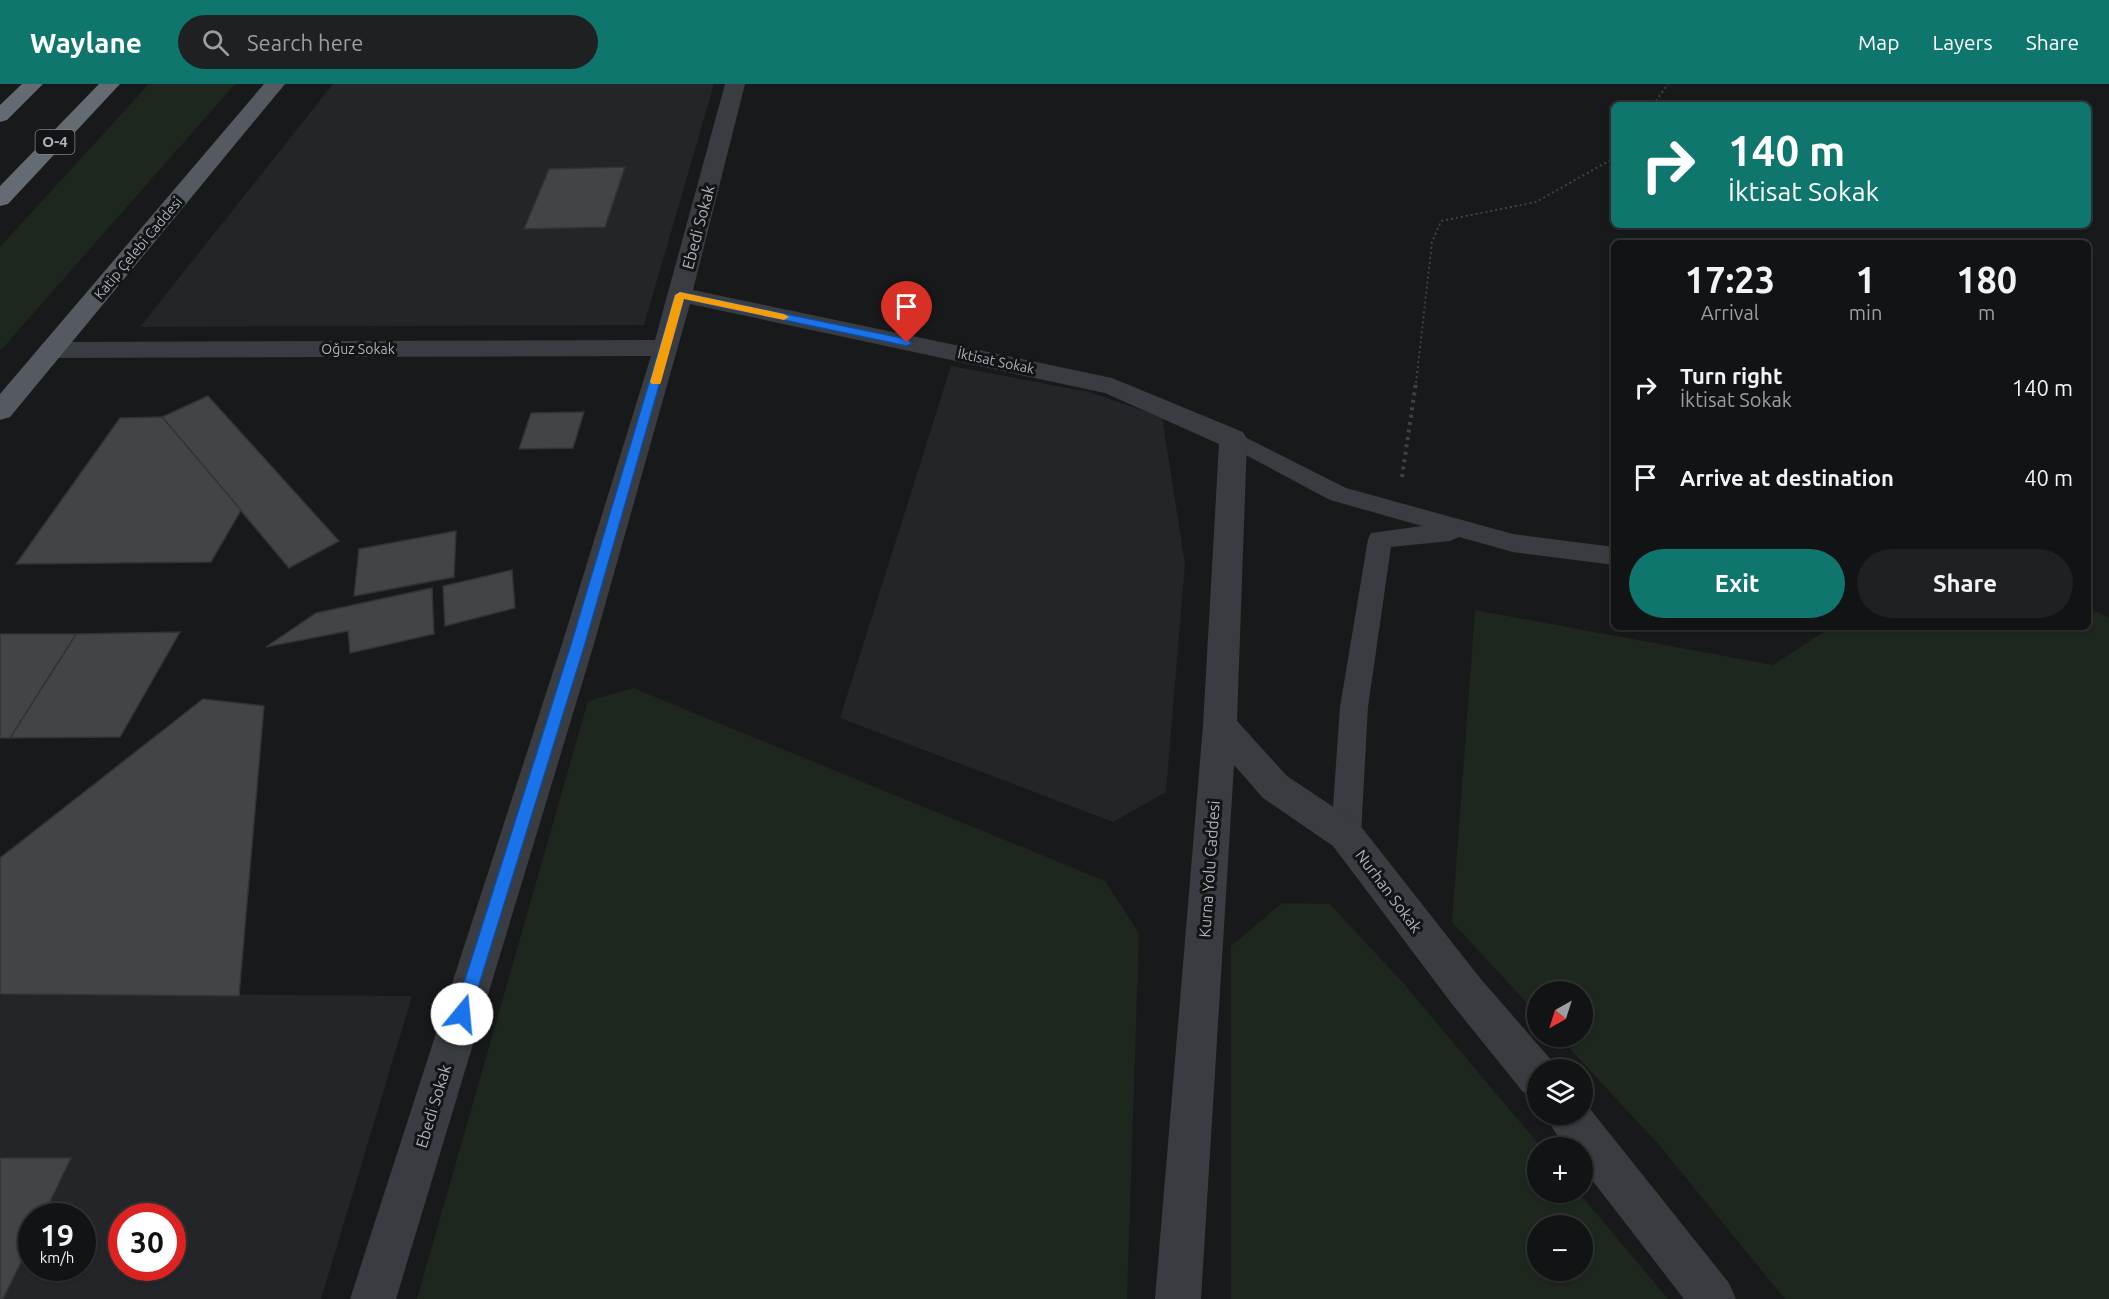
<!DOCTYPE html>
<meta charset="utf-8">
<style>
:root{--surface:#121314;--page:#1f2022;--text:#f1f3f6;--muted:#9c9ea0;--line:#313234;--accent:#0f766e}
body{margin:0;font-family:Ubuntu,sans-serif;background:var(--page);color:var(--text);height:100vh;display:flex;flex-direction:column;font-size:22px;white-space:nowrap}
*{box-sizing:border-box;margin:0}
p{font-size:20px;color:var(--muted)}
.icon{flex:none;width:33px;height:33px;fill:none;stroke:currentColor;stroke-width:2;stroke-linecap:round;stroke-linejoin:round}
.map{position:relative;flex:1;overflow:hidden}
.details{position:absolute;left:1611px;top:156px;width:480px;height:390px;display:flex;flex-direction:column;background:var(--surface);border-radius:9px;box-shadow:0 2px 4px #0004,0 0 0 2px var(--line)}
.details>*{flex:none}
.top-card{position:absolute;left:1611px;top:18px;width:480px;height:126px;border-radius:9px;box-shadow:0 2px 4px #0004,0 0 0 2px var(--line);background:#0f766e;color:#fff;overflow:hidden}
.needle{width:39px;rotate:219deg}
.controls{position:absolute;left:1527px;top:897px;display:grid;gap:12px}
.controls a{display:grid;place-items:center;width:66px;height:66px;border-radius:50%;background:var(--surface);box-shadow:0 2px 4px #0004,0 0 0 2px var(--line);font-size:30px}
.speed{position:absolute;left:18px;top:1119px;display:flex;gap:12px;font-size:30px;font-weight:700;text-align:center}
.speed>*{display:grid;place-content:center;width:78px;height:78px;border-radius:50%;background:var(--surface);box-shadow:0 2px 4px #0004,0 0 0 2px var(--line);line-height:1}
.speed small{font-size:15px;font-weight:400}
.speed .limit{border:9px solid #d22;background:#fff;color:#111}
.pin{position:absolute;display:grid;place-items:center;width:51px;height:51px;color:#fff;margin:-62px -26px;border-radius:50% 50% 50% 0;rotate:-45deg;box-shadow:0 0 6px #0007}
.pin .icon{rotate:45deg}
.me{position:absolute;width:66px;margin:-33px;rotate:17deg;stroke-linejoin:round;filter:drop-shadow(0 0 4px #0008)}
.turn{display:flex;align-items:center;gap:21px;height:126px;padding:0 18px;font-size:27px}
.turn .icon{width:78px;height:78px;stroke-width:2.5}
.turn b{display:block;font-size:42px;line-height:51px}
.eta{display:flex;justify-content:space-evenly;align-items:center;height:102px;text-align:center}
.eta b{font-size:36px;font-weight:600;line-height:42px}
.button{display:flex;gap:12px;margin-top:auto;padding:12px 18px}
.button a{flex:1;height:69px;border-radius:36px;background:var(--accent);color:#fff;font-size:24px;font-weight:600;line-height:69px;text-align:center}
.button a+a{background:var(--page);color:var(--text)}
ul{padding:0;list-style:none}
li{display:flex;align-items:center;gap:18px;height:90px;padding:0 18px}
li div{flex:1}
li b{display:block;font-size:22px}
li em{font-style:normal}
header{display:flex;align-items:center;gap:36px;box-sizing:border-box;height:84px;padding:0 30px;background:var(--accent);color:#fff}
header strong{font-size:28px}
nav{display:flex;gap:33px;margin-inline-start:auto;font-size:21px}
.search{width:420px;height:54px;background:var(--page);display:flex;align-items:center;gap:15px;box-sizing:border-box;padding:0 21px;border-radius:33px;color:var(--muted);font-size:22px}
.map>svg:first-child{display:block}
.built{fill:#242528;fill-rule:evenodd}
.green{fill:#1e271e;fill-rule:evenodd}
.building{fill:#424448;stroke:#323337;stroke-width:1.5}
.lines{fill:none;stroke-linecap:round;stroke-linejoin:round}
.path-far1{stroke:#3f4347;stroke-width:2;stroke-dasharray:2 3;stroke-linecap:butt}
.path{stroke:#3f4347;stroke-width:4;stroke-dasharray:3 4.5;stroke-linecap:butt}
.lane{fill:#393c40;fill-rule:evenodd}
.street{fill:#393c40;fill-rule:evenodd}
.primary{fill:#555960;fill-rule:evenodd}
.highway{fill:#656b72;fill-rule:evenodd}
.route{fill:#1a73e8;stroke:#114b97;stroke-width:1.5}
.slow{fill:#f59e0b}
.labels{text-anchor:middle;stroke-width:6;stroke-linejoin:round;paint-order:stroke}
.far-street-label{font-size:14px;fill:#aab3bc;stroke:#131416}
.shield{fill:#131416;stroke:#7d838a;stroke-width:1.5}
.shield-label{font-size:15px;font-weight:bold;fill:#aab3bc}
.street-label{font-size:16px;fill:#aab3bc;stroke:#131416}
</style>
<header>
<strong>Waylane</strong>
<div class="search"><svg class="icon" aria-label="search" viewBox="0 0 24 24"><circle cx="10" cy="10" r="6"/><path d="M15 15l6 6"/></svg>Search here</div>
<nav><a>Map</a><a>Layers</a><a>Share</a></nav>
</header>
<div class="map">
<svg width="2109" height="1215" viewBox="0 0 2109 1215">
<rect width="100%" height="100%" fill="#18191b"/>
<!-- built -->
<g class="built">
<polygon points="333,0 714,0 644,241 140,243"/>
<polygon points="951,282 1089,308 1162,333 1185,480 1166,708 1113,738 840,634"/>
<path d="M 0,909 L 412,912 L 321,1215 L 0,1215 ZM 32,1132 L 82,1132 L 82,1184 L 32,1184 ZM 122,1132 L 172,1132 L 172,1184 L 122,1184 Z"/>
</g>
<!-- green -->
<g class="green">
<polygon points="149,0 235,0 0,267 0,163"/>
<polygon points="2088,524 2109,534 2109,1215 1785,1215 1660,1062 1559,953 1582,952 1582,908 1538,908 1537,930 1452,838 1475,526 1773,581 1831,543 2088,543"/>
<polygon points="633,604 1105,797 1139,849 1127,1215 417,1215 588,617"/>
<path d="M 1282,819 L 1330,820 L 1404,900 L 1541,1063 L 1538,1064 L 1538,1108 L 1579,1109 L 1668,1215 L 1231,1215 L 1231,862 ZM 1538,1142 L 1582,1142 L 1582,1186 L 1538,1186 Z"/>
</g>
<!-- building -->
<g class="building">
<polygon points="625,83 605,143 524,145 549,85"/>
<polygon points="208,312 339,457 289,484 162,333"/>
<polygon points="584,328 573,364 519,365 531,329"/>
<polygon points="162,333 241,426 211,478 16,480 120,334"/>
<polygon points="456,447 454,493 354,512 359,465"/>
<polygon points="512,486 515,524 445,542 443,502"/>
<polygon points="432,504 434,550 350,569 348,547 266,563 316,529"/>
<polygon points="180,548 120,653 10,654 76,550"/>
<polygon points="0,550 76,550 10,654 0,654"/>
<polygon points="203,615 264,622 239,912 0,910 0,774"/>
<polygon points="0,1074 71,1074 43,1132 32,1132 32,1156 3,1215 0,1215"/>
</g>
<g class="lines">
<!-- path-far1 -->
<g class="path-far1">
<polyline points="1653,21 1668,0"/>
<polyline points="1416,299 1432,158 1441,137 1536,118 1614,74"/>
</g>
<!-- path -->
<polyline class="path" points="1402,393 1416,298"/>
<!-- lane -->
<polygon class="lane" points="1233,347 1346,404 1513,450 1614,463 1614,481 1513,468 1459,453 1450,457 1391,463 1368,623 1361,751 1356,760 1346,764 1336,760 1331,751 1340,623 1368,455 1371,449 1422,442 1330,416 1225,360 1222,355 1225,350"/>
<!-- street -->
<g class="street">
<polygon points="725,0 745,0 693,206 1112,294 1243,348 1247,355 1237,637 1287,692 1359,740 1480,894 1553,978 1556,986 1538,986 1538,1013 1523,1008 1452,920 1333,762 1263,714 1234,681 1201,1215 1155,1215 1203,641 1219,360 1105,309 690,220 594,560 396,1215 350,1215 562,560 651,272 51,274 42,272 38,266 42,260 51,258 655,256"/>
<polygon points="1582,1015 1729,1199 1736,1215 1684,1215 1582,1083 1582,1064 1567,1064 1553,1045 1547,1030 1582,1030"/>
</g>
<!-- primary -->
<polygon class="primary" points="264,0 285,0 10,333 0,336 0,310"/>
<!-- highway -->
<g class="highway">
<polygon points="22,0 43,0 7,36 0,38 0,21"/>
<polygon points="99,0 120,0 8,120 0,122 0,102"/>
</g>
</g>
<!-- route -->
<polygon class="route" points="680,208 907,255 912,259 907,262 684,215 585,560 470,930 468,935 462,938 456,935 454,930 571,560 675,211"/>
<!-- slow -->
<polygon class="slow" points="680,208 784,230 789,233 784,236 684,215 661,298 660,300 652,300 650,298 675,211"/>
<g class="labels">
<!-- far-street labels -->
<g class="far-street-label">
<text transform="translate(138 164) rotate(-50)" y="5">Katip Çelebi Caddesi</text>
<text x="358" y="270">Oğuz Sokak</text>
<text transform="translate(996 277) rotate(12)" y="5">İktisat Sokak</text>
</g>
<!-- shield labels -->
<rect class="shield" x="35.5" y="46" width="39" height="24" rx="4.5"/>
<g class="shield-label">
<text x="55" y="63">O-4</text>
</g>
<!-- street labels -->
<g class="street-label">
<text transform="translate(698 143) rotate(-75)" y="6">Ebedi Sokak</text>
<text transform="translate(1209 785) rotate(-86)" y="6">Kurna Yolu Caddesi</text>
<text transform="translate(1389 807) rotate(53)" y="6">Nurhan Sokak</text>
<text transform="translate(433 1022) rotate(-73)" y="6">Ebedi Sokak</text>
</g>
</g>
</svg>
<div class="controls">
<a><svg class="needle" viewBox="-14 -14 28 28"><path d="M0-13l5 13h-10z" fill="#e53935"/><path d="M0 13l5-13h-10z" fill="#9c9ea0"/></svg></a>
<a><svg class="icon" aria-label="layers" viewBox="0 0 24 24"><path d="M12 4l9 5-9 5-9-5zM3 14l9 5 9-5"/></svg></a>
<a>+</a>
<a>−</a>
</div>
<div class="speed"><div>19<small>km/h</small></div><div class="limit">30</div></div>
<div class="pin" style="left:907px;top:259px;background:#d93025"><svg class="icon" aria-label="arrive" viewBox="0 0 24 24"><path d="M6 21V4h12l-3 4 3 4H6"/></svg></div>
<svg class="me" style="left:462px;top:930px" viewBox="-20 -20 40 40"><circle r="19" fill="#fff"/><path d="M0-13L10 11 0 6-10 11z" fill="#1a73e8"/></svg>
<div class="top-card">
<div class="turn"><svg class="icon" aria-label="right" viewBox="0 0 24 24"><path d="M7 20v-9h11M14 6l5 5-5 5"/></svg><div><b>140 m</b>İktisat Sokak</div></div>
</div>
<section class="details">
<div class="eta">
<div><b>17:23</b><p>Arrival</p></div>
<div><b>1</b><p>min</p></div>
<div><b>180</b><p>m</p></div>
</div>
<ul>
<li><svg class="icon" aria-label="right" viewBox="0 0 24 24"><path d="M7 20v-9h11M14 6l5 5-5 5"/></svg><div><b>Turn right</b><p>İktisat Sokak</p></div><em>140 m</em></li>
<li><svg class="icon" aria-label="arrive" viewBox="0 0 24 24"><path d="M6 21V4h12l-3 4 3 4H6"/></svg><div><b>Arrive at destination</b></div><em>40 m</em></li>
</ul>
<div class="button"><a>Exit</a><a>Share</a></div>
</section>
</div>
